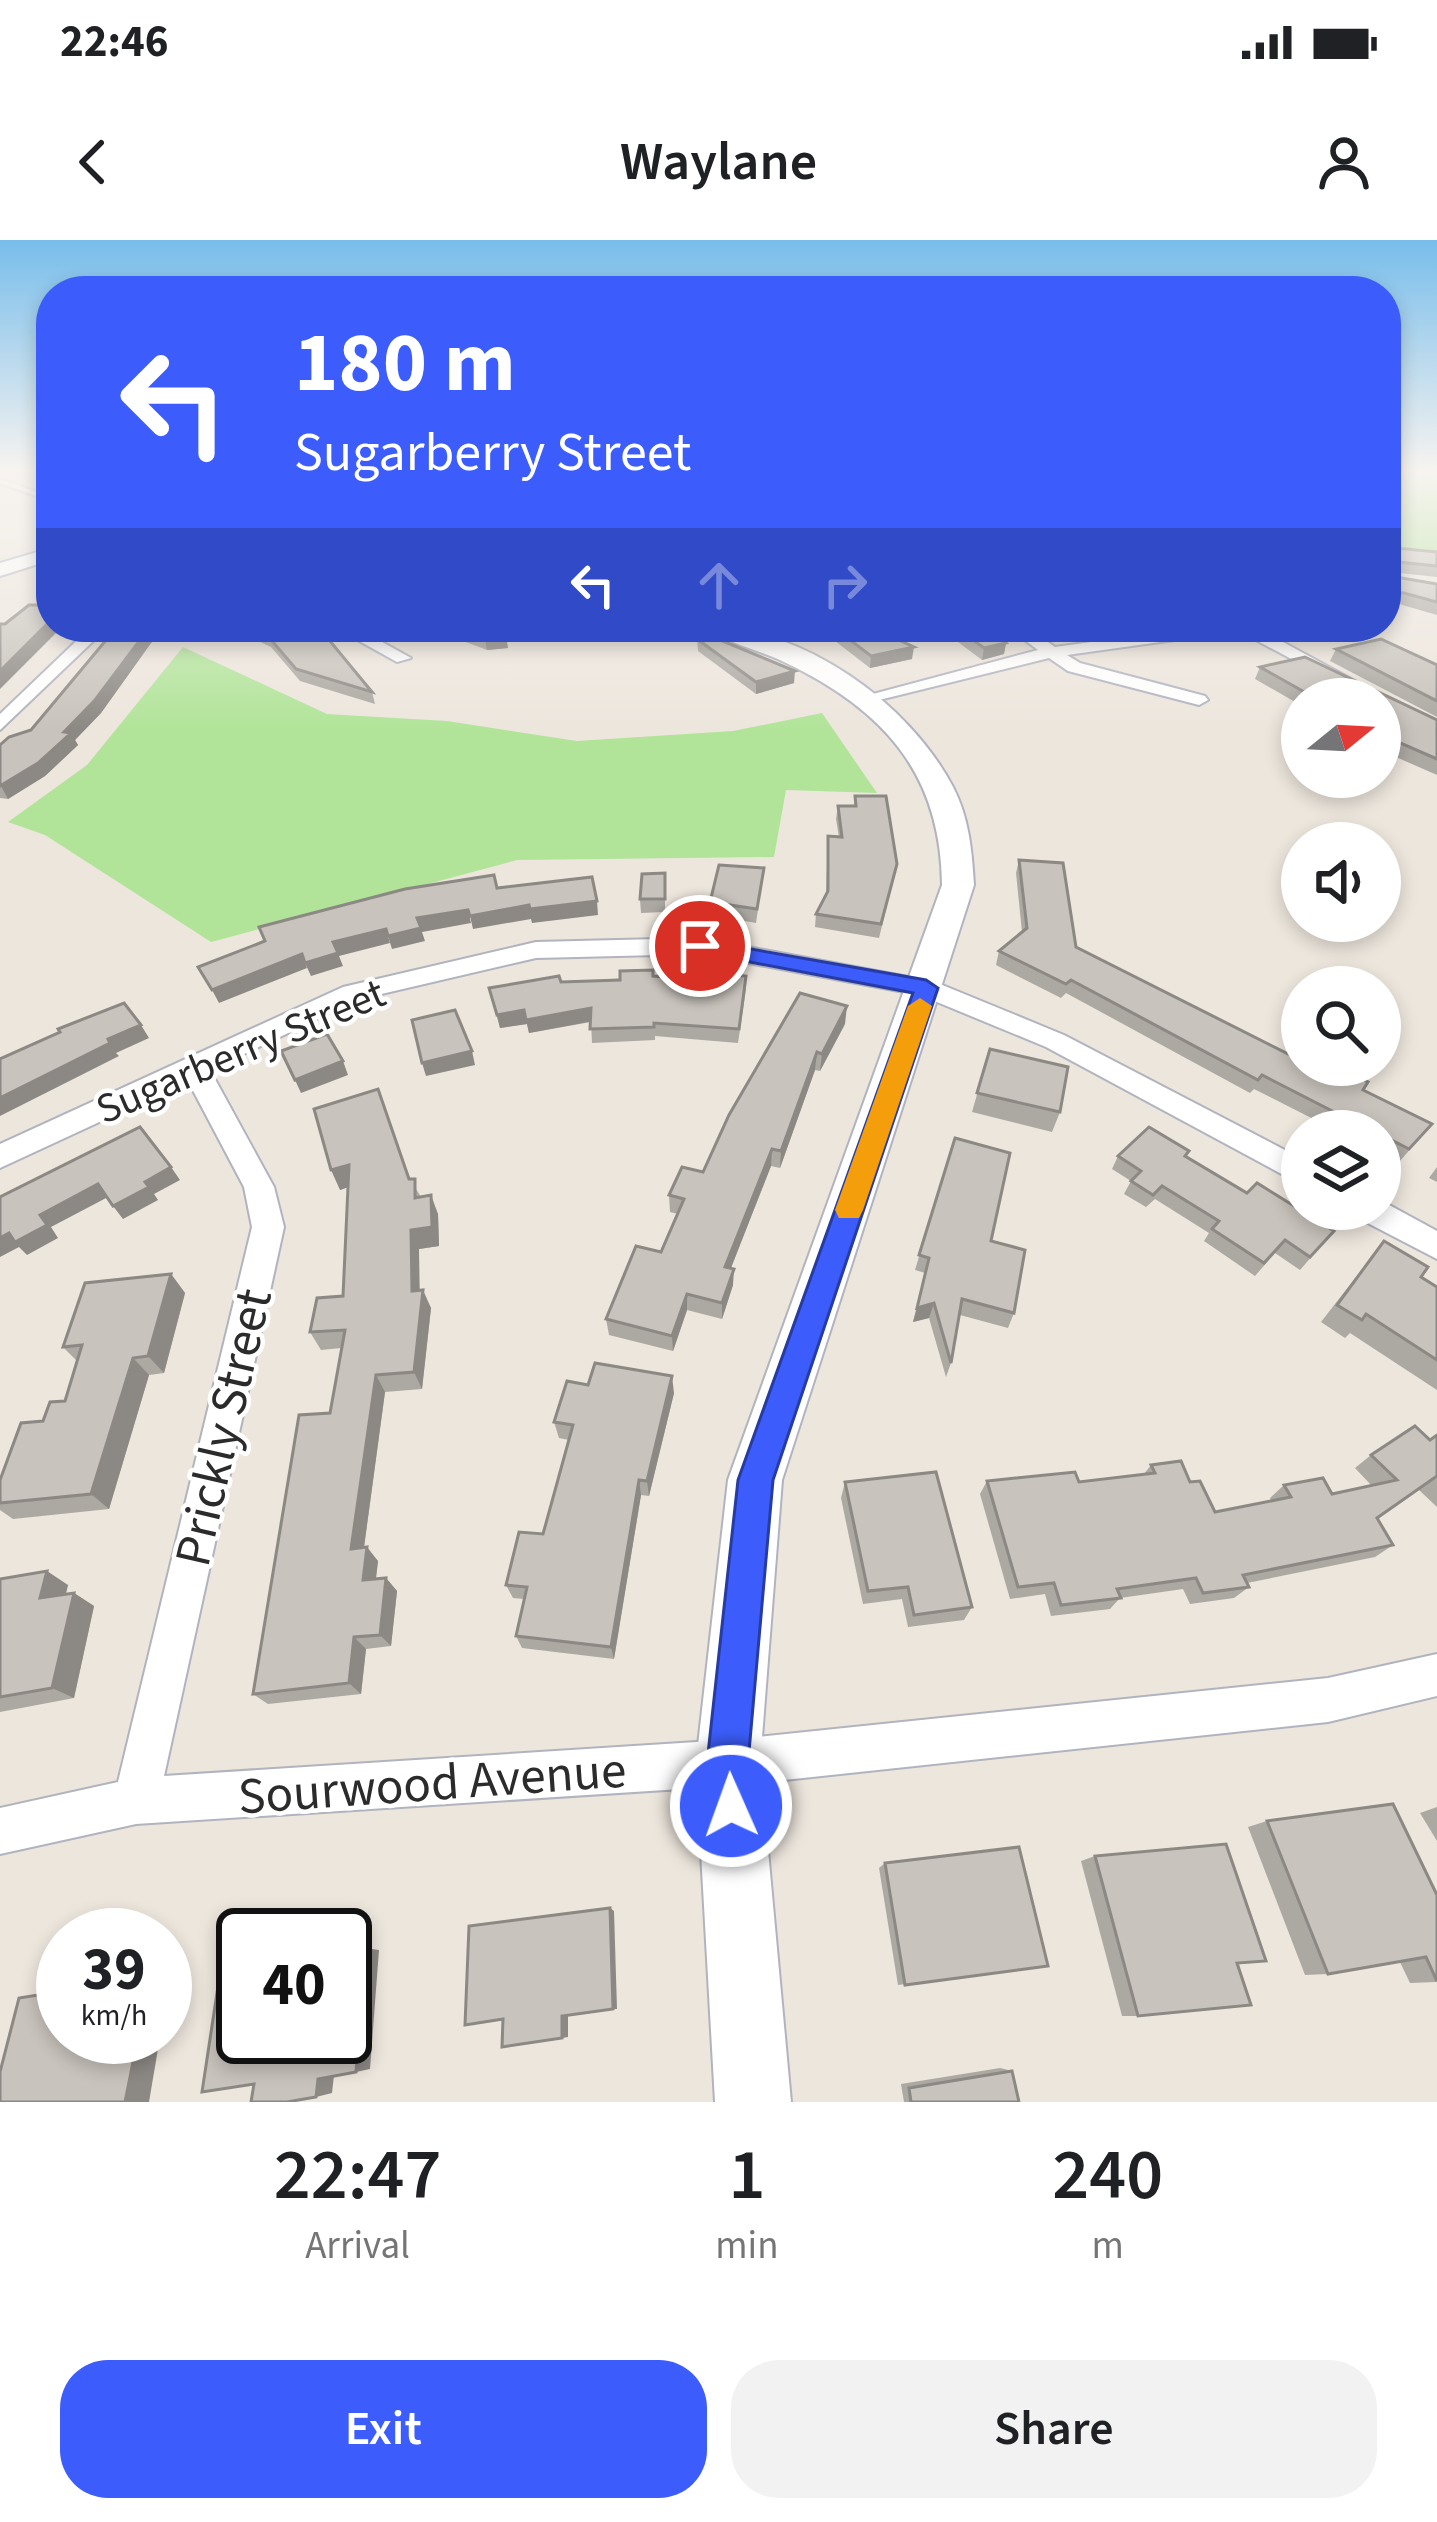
<!DOCTYPE html>
<style>
:root{--surface:#fff;--page:#f2f2f2;--text:#202124;--muted:#757577;--accent:#3c5dfb}
body{margin:0;font-family:"Source Sans 3",sans-serif;background:var(--page);color:var(--text);height:100vh;display:flex;flex-direction:column;font-size:45px;white-space:nowrap}
*{box-sizing:border-box;margin:0}
p{font-size:39px;color:var(--muted)}
.icon{flex:none;width:66px;height:66px;fill:none;stroke:currentColor;stroke-width:2;stroke-linecap:round;stroke-linejoin:round}
.map{position:relative;height:1862px;overflow:hidden}
.panel{display:flex;flex-direction:column;background:var(--surface);flex:1}
.panel>*{flex:none}
.hud{position:absolute;left:36px;top:36px;width:1365px;height:366px;border-radius:48px;box-shadow:0 6px 18px #0003;background:#3c5dfb;color:#fff;overflow:hidden}
.needle{width:78px;rotate:72deg}
.controls{position:absolute;left:1281px;top:438px;display:grid;gap:24px}
.controls a{display:grid;place-items:center;width:120px;height:120px;border-radius:50%;background:var(--surface);box-shadow:0 6px 18px #0003;font-size:60px}
.speed{position:absolute;left:36px;top:1668px;display:flex;gap:24px;font-size:60px;font-weight:700;text-align:center}
.speed>*{display:grid;place-content:center;width:156px;height:156px;border-radius:50%;background:var(--surface);box-shadow:0 6px 18px #0003;line-height:1}
.speed small{font-size:30px;font-weight:400}
.speed .limit{border:6px solid #111;border-radius:18px;background:#fff;color:#111}
.pin{position:absolute;display:grid;place-items:center;width:102px;height:102px;color:#fff;margin:-51px;border:6px solid #fff;border-radius:50%;box-shadow:0 3px 12px #0007}
.me{position:absolute;width:132px;margin:-66px;rotate:358deg;stroke-linejoin:round;filter:drop-shadow(0 0 9px #0008)}
.turn{display:flex;align-items:center;gap:42px;height:252px;padding:0 60px;font-size:54px}
.turn .icon{width:156px;height:156px;stroke-width:2.5}
.turn b{display:block;font-size:84px;line-height:102px}
.lanes{display:flex;align-items:center;height:114px;padding:0 60px;background:#0003;justify-content:center;gap:60px;direction:ltr}
.lanes .off{opacity:.35}
.eta{display:flex;justify-content:space-evenly;align-items:center;height:204px;text-align:center}
.eta b{font-size:72px;font-weight:600;line-height:84px}
.action{display:flex;gap:24px;margin-top:auto;padding:24px 60px}
.action a{flex:1;height:138px;border-radius:48px;background:var(--accent);color:#fff;font-size:48px;font-weight:600;line-height:138px;text-align:center}
.action a+a{background:var(--page);color:var(--text)}
.status{display:flex;justify-content:space-between;align-items:center;height:84px;padding:0 60px;background:var(--surface);direction:ltr}
.status svg{height:33px;fill:currentColor}
header{display:flex;justify-content:space-between;align-items:center;height:156px;padding:0 60px;background:var(--surface);font-size:54px;font-weight:600}
.map>svg:first-child{display:block}
.green{fill:#b1e499}
.lines{fill:none;stroke-linecap:round;stroke-linejoin:round}
.lane-casing{stroke:#b1b3bf;stroke-width:5}
.street-casing{stroke:#b1b3bf;stroke-width:4}
.secondary-casing{stroke:#b1b3bf;stroke-width:4}
.lane{fill:#fff;fill-rule:evenodd}
.street{fill:#fff;fill-rule:evenodd}
.secondary{fill:#fff;fill-rule:evenodd}
.wall{fill:#aca8a2}
.shaded-wall{fill:#8c8884}
.building{fill:#c8c3bc;stroke:#8c8884;stroke-width:3}
.route{fill:#3c5dfb;stroke:#273ca3;stroke-width:3}
.slow{fill:#f59e0b}
.labels{text-anchor:middle;stroke-width:9;stroke-linejoin:round;paint-order:stroke}
.street-label{font-size:42px;fill:#2b2b2b;stroke:#fff}
.near-street-label{font-size:51px;fill:#2b2b2b;stroke:#fff}
</style>
<div class="status"><b>22:46</b><svg viewBox="0 0 49 12"><path d="M0 12V9h3v3zM5 12V6h3v6zM10 12V3h3v9zM15 12V0h3v12zM26 1h20v11H26zM47 4h2v5h-2z"/></svg></div>
<header><svg class="icon" aria-label="back" viewBox="0 0 24 24"><path d="M15 5l-7 7 7 7"/></svg>Waylane<svg class="icon" aria-label="person" viewBox="0 0 24 24"><circle cx="12" cy="8" r="4"/><path d="M4 21q1-7 8-7t8 7"/></svg></header>
<div class="map">
<svg width="1437" height="1862" viewBox="0 0 1437 1862">
<rect width="100%" height="100%" fill="#ede6dd"/>
<!-- green -->
<g class="green">
<polygon points="1386,229 1437,229 1437,316 1386,309"/>
<polygon points="183,407 327,474 447,481 577,501 733,491 822,473 877,553 786,550 774,617 517,620 211,702 45,595 8,582 87,525"/>
</g>
<g class="lines">
<!-- lane casing -->
<g class="lane-casing">
<polygon id="lane" points="0,239 51,257 51,261 0,243"/>
</g>
<!-- street casing -->
<g class="street-casing">
<g id="street">
<polygon points="91,387 108,387 0,490 0,474"/>
<polygon points="334,387 355,387 411,418 397,422"/>
<polygon points="1007,387 1026,387 1055,407 1200,387 1255,387 1388,459 1380,464 1380,459 1366,459 1239,391 1067,415 1080,423 1205,456 1208,460 1199,465 1068,431 1049,418 867,463 858,458 1038,410"/>
<polygon points="700,698 935,742 1064,795 1302,919 1302,945 1046,807 920,755 700,714 536,718 360,759 210,830 274,947 284,987 164,1536 728,1500 1328,1438 1437,1414 1437,1456 1328,1482 728,1546 136,1584 0,1614 0,1568 118,1542 252,987 244,947 188,841 0,928 0,904 343,747 536,702"/>
<polygon points="1380,960 1437,991 1437,1019 1358,978 1354,969 1380,969"/>
</g>
</g>
<!-- secondary casing -->
<g class="secondary-casing">
<g id="secondary">
<polygon points="51,308 51,320 0,336 0,323"/>
<path d="M 708,387 C 803,387 909,463 953,547 C 969,578 972,610 974,645 L 782,1240 L 760,1523 L 791,1862 L 715,1862 L 696,1523 L 728,1240 L 942,645 C 941,533 883,469 784,422 C 761,410 726,404 708,387 Z"/>
</g>
</g>
<!-- lane -->
<use href="#lane" class="lane"/>
<!-- street -->
<use href="#street" class="street"/>
<!-- secondary -->
<use href="#secondary" class="secondary"/>
</g>
<!-- wall -->
<g class="wall">
<polygon points="1386,307 1437,312 1437,337 1390,332 1390,336 1437,344 1437,375 1399,364 1386,363"/>
<polygon points="117,387 171,387 151,403 101,473 75,500 78,505 45,536 8,559 0,558 0,505 31,490"/>
<polygon points="211,387 314,387 310,389 372,452 375,464 300,441 271,407 252,398"/>
<polygon points="426,387 503,387 508,408 487,410"/>
<polygon points="817,387 870,387 912,419 870,428"/>
<polygon points="938,387 998,387 1002,390 1001,398 1006,403 1004,414 982,420"/>
<polygon points="1057,387 1068,387 1066,395"/>
<polygon points="697,399 794,443 756,454 698,411"/>
<polygon points="1336,409 1437,425 1437,477 1330,421"/>
<polygon points="1305,417 1437,480 1437,535 1380,510 1380,459 1302,459 1302,466 1255,439 1260,427"/>
<polygon points="855,556 897,624 879,698 815,687 816,674 826,654 828,596 839,597 836,579 838,566 854,566"/>
<polygon points="1019,620 1076,707 1363,850 1421,897 1399,922 1380,912 1380,891 1329,891 1331,888 1254,849 1250,853 1066,753 1061,758 996,725 999,711 1022,692 1016,633"/>
<polygon points="764,628 756,683 710,675 710,662"/>
<polygon points="665,633 665,672 641,673 640,659"/>
<polygon points="653,736 746,749 738,803 655,796 655,800 592,803 591,782 529,793 527,784 500,788 489,748"/>
<polygon points="845,784 820,831 815,830 780,928 771,926 731,1028 733,1045 722,1079 687,1070 673,1111 609,1095 606,1079 661,1012 678,974 670,972 669,955 703,932"/>
<polygon points="990,809 1060,872 1052,892 972,872"/>
<polygon points="378,849 410,939 421,957 438,974 439,1006 419,1009 419,1050 431,1068 422,1149 385,1152 364,1307 378,1321 376,1339 386,1338 397,1351 391,1406 366,1409 361,1454 268,1464 253,1454 330,1173 341,1108 321,1110 310,1092 343,1056 348,947 340,950"/>
<polygon points="955,898 1014,1073 1008,1088 960,1075 951,1123 946,1137 929,1078 913,1082 925,1033 915,1030"/>
<polygon points="1118,916 1186,917 1247,953 1334,991 1300,1030 1275,1013 1255,1036 1204,1001 1209,993 1155,959 1146,967 1124,954 1131,941 1112,929"/>
<polygon points="1437,927 1437,942 1429,938"/>
<polygon points="1384,1001 1421,1037 1437,1047 1437,1150 1350,1093 1345,1098 1321,1082"/>
<polygon points="171,1034 185,1053 164,1133 149,1135 109,1269 13,1279 0,1270 0,1240 43,1181 65,1161 77,1121 63,1107"/>
<polygon points="588,1145 674,1153 649,1256 641,1255 614,1419 522,1408 516,1396 524,1359 513,1358 506,1345 543,1294 569,1200 559,1198 554,1182"/>
<polygon points="1437,1195 1437,1267 1418,1249 1377,1279 1393,1305 1375,1317 1247,1343 1249,1347 1234,1358 1190,1364 1183,1349 1120,1358 1110,1369 1051,1376 1045,1354 1010,1359 980,1254 987,1241 1079,1242 1144,1234 1151,1225 1190,1242 1215,1272 1271,1261 1270,1258 1284,1245 1332,1254 1372,1246 1355,1228 1371,1215 1430,1200"/>
<polygon points="845,1242 972,1367 964,1380 908,1387 902,1359 863,1364 841,1258"/>
<polygon points="0,1339 68,1345 65,1354 74,1353 94,1366 74,1458 0,1472"/>
<polygon points="1393,1564 1437,1742 1410,1743 1400,1722 1328,1734 1305,1735 1248,1587 1267,1581"/>
<polygon points="1437,1567 1437,1601 1420,1573"/>
<polygon points="1095,1616 1237,1723 1138,1776 1122,1776 1081,1621"/>
<polygon points="885,1623 1048,1726 898,1745 879,1628"/>
<polygon points="1000,1828 1012,1831 1019,1862 904,1862 901,1844"/>
</g>
<!-- shaded-wall -->
<g class="shaded-wall">
<polygon points="51,380 51,387 62,387 0,449 0,431"/>
<polygon points="152,387 171,387 151,403 101,473 75,500 78,505 45,536 8,559 1,546 64,492"/>
<polygon points="506,396 508,408 487,410 485,399"/>
<polygon points="1006,403 1004,414 982,420 984,408"/>
<polygon points="914,407 912,419 870,428 871,416"/>
<polygon points="795,431 794,443 756,454 756,442"/>
<polygon points="597,661 598,675 532,683 531,679 473,689 470,676 529,665"/>
<polygon points="468,670 471,683 422,692 425,701 392,709 388,696 417,678"/>
<polygon points="386,689 390,703 339,716 343,726 311,736 305,723 333,702"/>
<polygon points="302,714 307,728 219,763 212,750"/>
<polygon points="847,766 845,784 820,831 822,814"/>
<polygon points="591,768 593,781 529,793 527,784 500,788 497,775 524,770"/>
<polygon points="141,785 149,798 116,813 119,816 0,876 0,858 108,799"/>
<polygon points="472,811 475,825 426,836 422,823"/>
<polygon points="817,812 815,830 780,928 781,911"/>
<polygon points="343,821 348,835 301,853 295,840"/>
<polygon points="772,909 771,926 725,1043 725,1027"/>
<polygon points="349,925 357,944 340,950 331,930"/>
<polygon points="171,927 180,940 154,954 158,960 123,979 113,966 145,942"/>
<polygon points="98,944 108,957 51,987 58,998 27,1015 19,1007 0,1017 0,998"/>
<polygon points="431,955 438,974 439,1006 419,1009 420,1069 412,1051 411,990"/>
<polygon points="734,1029 733,1045 722,1079 722,1063"/>
<polygon points="171,1034 185,1053 164,1133 148,1116"/>
<polygon points="423,1050 431,1068 422,1149 414,1132"/>
<polygon points="687,1054 687,1070 673,1111 672,1096"/>
<polygon points="934,1063 929,1078 913,1082 917,1068"/>
<polygon points="133,1118 149,1135 109,1269 91,1254"/>
<polygon points="376,1135 385,1152 362,1322 351,1309"/>
<polygon points="672,1136 674,1153 649,1256 647,1241"/>
<polygon points="639,1240 641,1255 614,1419 611,1407"/>
<polygon points="367,1307 378,1321 374,1353 363,1340"/>
<polygon points="47,1331 68,1345 62,1371 40,1358"/>
<polygon points="386,1338 397,1351 391,1406 380,1395"/>
<polygon points="74,1353 94,1366 74,1458 52,1448"/>
<polygon points="354,1397 366,1409 361,1454 349,1443"/>
<polygon points="610,1668 614,1671 617,1769 613,1769"/>
<polygon points="365,1708 379,1710 370,1829 356,1832"/>
<polygon points="165,1709 176,1710 165,1772"/>
<polygon points="568,1775 568,1797 562,1798 562,1776"/>
<polygon points="138,1797 160,1797 149,1862 125,1862"/>
<polygon points="334,1835 332,1853 316,1857 318,1839"/>
</g>
<!-- building -->
<g class="building">
<polygon points="1386,307 1437,312 1437,326 1388,321 1390,336 1437,344 1437,362 1404,353 1386,351"/>
<polygon points="29,365 51,365 51,380 0,431 0,384 5,384"/>
<polygon points="117,387 152,387 146,392 95,460 64,492 71,493 38,523 0,546 0,505 9,497 31,490"/>
<polygon points="250,387 307,387 325,395 372,452 296,429 267,395"/>
<polygon points="454,387 503,387 506,396 485,399"/>
<polygon points="833,387 870,387 914,407 871,416"/>
<polygon points="955,387 998,387 1002,390 994,392 1006,403 984,408"/>
<polygon points="701,392 795,431 756,442 697,399"/>
<polygon points="1381,399 1437,425 1437,461 1336,409"/>
<polygon points="1305,417 1437,480 1437,519 1380,494 1380,459 1317,459 1260,427"/>
<polygon points="855,556 886,556 897,624 881,684 816,674 828,651 828,596 842,597 838,566 856,566"/>
<polygon points="1019,620 1063,623 1076,707 1302,821 1302,825 1311,825 1335,837 1341,829 1368,842 1363,850 1432,884 1409,909 1380,894 1380,891 1357,891 1336,880 1340,875 1262,835 1258,840 1071,740 1066,744 999,711 1027,688"/>
<polygon points="719,625 764,628 757,669 710,662"/>
<polygon points="665,633 665,659 640,659 642,634"/>
<polygon points="494,635 497,648 592,637 597,661 530,669 529,665 470,676 468,670 417,678 421,688 388,696 386,689 333,702 338,713 305,723 302,714 212,750 198,727 265,701 259,687 405,649"/>
<polygon points="653,730 653,736 710,740 711,733 746,736 739,789 654,783 654,787 590,789 591,768 526,780 524,770 497,775 489,748 559,736 561,742 620,740 620,731"/>
<polygon points="800,753 847,766 822,814 817,812 781,911 772,909 725,1027 734,1029 722,1063 687,1054 672,1096 606,1079 636,1006 661,1012 684,959 669,955 682,927 703,932 729,875"/>
<polygon points="124,763 141,785 108,799 110,803 0,858 0,819 60,792 58,789"/>
<polygon points="455,770 472,811 422,823 412,780"/>
<polygon points="327,794 343,821 295,840 281,811"/>
<polygon points="990,809 1068,827 1060,872 977,853"/>
<polygon points="378,849 409,939 415,939 415,958 431,955 432,987 411,990 412,1051 423,1050 414,1132 376,1135 351,1309 367,1307 363,1340 386,1338 380,1395 354,1397 349,1443 253,1454 299,1175 330,1173 345,1090 310,1092 317,1058 343,1056 349,925 331,930 314,869"/>
<polygon points="140,887 171,927 145,942 149,947 113,966 98,944 40,975 47,985 15,1002 9,993 0,998 0,957"/>
<polygon points="1149,887 1189,911 1185,916 1247,953 1257,943 1334,991 1310,1017 1285,1000 1264,1023 1212,989 1219,981 1162,946 1153,955 1131,941 1141,931 1118,916"/>
<polygon points="955,898 1010,913 991,1001 1025,1010 1014,1073 962,1059 951,1123 934,1063 917,1068 929,1018 919,1015"/>
<polygon points="1384,1001 1428,1027 1421,1037 1437,1047 1437,1120 1366,1074 1362,1080 1337,1065"/>
<polygon points="171,1034 148,1116 133,1118 91,1254 0,1263 0,1240 21,1183 43,1181 50,1162 65,1161 82,1105 63,1107 85,1043"/>
<polygon points="595,1123 672,1136 647,1241 639,1240 611,1407 516,1396 527,1347 506,1345 519,1292 543,1294 573,1185 554,1182 567,1141 588,1145"/>
<polygon points="1415,1186 1430,1200 1437,1195 1437,1236 1377,1278 1393,1305 1243,1335 1249,1347 1203,1353 1196,1338 1117,1349 1121,1358 1061,1365 1054,1343 1018,1347 987,1241 1075,1232 1079,1242 1155,1233 1151,1225 1181,1221 1190,1242 1200,1241 1215,1272 1291,1257 1284,1245 1323,1238 1332,1254 1397,1240 1371,1215"/>
<polygon points="936,1232 972,1367 914,1375 908,1347 868,1351 845,1242"/>
<polygon points="47,1331 40,1358 74,1353 52,1448 0,1457 0,1339"/>
<polygon points="1393,1564 1437,1655 1437,1741 1426,1717 1328,1734 1267,1581"/>
<polygon points="1226,1604 1266,1721 1237,1723 1251,1765 1138,1776 1095,1616"/>
<polygon points="1019,1607 1048,1726 905,1745 885,1623"/>
<polygon points="610,1668 613,1769 562,1776 562,1798 502,1807 503,1779 465,1785 469,1686"/>
<polygon points="286,1691 285,1695 258,1695"/>
<polygon points="243,1697 243,1797 345,1797 345,1711 365,1708 356,1832 318,1839 316,1857 287,1862 251,1862 254,1844 202,1852 225,1700"/>
<polygon points="63,1751 63,1797 138,1797 125,1862 0,1862 0,1832 19,1758"/>
<polygon points="1012,1831 1019,1862 911,1862 909,1848"/>
</g>
<!-- sky -->
<linearGradient id="sky" x2="0" y2="1"><stop stop-color="#78bdeb"/><stop offset="0.47" stop-color="#f7f4f0"/><stop offset="1" stop-color="#f7f4f0" stop-opacity="0"/></linearGradient>
<rect width="1437" height="490" fill="url(#sky)"/>
<!-- route -->
<polygon class="route" points="700,700 926,740 938,748 773,1240 748,1523 752,1566 746,1581 731,1587 716,1581 710,1566 707,1523 738,1240 913,753 692,711 692,702"/>
<!-- slow -->
<polygon class="slow" points="920,758 932,766 863,970 859,978 839,978 835,970 908,766"/>
<g class="labels">
<!-- street labels -->
<g class="street-label">
<text transform="translate(240 810) rotate(-23)" y="15">Sugarberry Street</text>
</g>
<!-- near-street labels -->
<g class="near-street-label">
<text transform="translate(222 1187) rotate(-77)" y="18">Prickly Street</text>
<text transform="translate(432 1542) rotate(-4)" y="18">Sourwood Avenue</text>
</g>
</g>
</svg>
<div class="controls">
<a><svg class="needle" viewBox="-14 -14 28 28"><path d="M0-13l5 13h-10z" fill="#e53935"/><path d="M0 13l5-13h-10z" fill="#757577"/></svg></a>
<a><svg class="icon" aria-label="sound" viewBox="0 0 24 24"><path d="M4 9h4l5-4v14l-5-4H4zM17 9q2 3 0 6"/></svg></a>
<a><svg class="icon" aria-label="search" viewBox="0 0 24 24"><circle cx="10" cy="10" r="6"/><path d="M15 15l6 6"/></svg></a>
<a><svg class="icon" aria-label="layers" viewBox="0 0 24 24"><path d="M12 4l9 5-9 5-9-5zM3 14l9 5 9-5"/></svg></a>
</div>
<div class="speed"><div>39<small>km/h</small></div><div class="limit">40</div></div>
<div class="pin" style="left:700px;top:706px;background:#d93025"><svg class="icon" aria-label="arrive" viewBox="0 0 24 24"><path d="M6 21V4h12l-3 4 3 4H6"/></svg></div>
<svg class="me" style="left:731px;top:1566px" viewBox="-20 -20 40 40"><circle r="17" fill="#3c5dfb" stroke="#fff" stroke-width="3"/><path d="M0-11L8 9 0 5-8 9z" fill="#fff"/></svg>
<div class="hud">
<div class="turn"><svg class="icon" aria-label="left" viewBox="0 0 24 24"><path d="M17 20v-9H6M10 6l-5 5 5 5"/></svg><div><b>180 m</b>Sugarberry Street</div></div>
<div class="lanes"><svg class="icon" aria-label="left" viewBox="0 0 24 24"><path d="M17 20v-9H6M10 6l-5 5 5 5"/></svg><svg class="icon off" aria-label="ahead" viewBox="0 0 24 24"><path d="M12 20V5M6 11l6-6 6 6"/></svg><svg class="icon off" aria-label="right" viewBox="0 0 24 24"><path d="M7 20v-9h11M14 6l5 5-5 5"/></svg></div>
</div>
</div>
<section class="panel">
<div class="eta">
<div><b>22:47</b><p>Arrival</p></div>
<div><b>1</b><p>min</p></div>
<div><b>240</b><p>m</p></div>
</div>
<div class="action"><a>Exit</a><a>Share</a></div>
</section>
